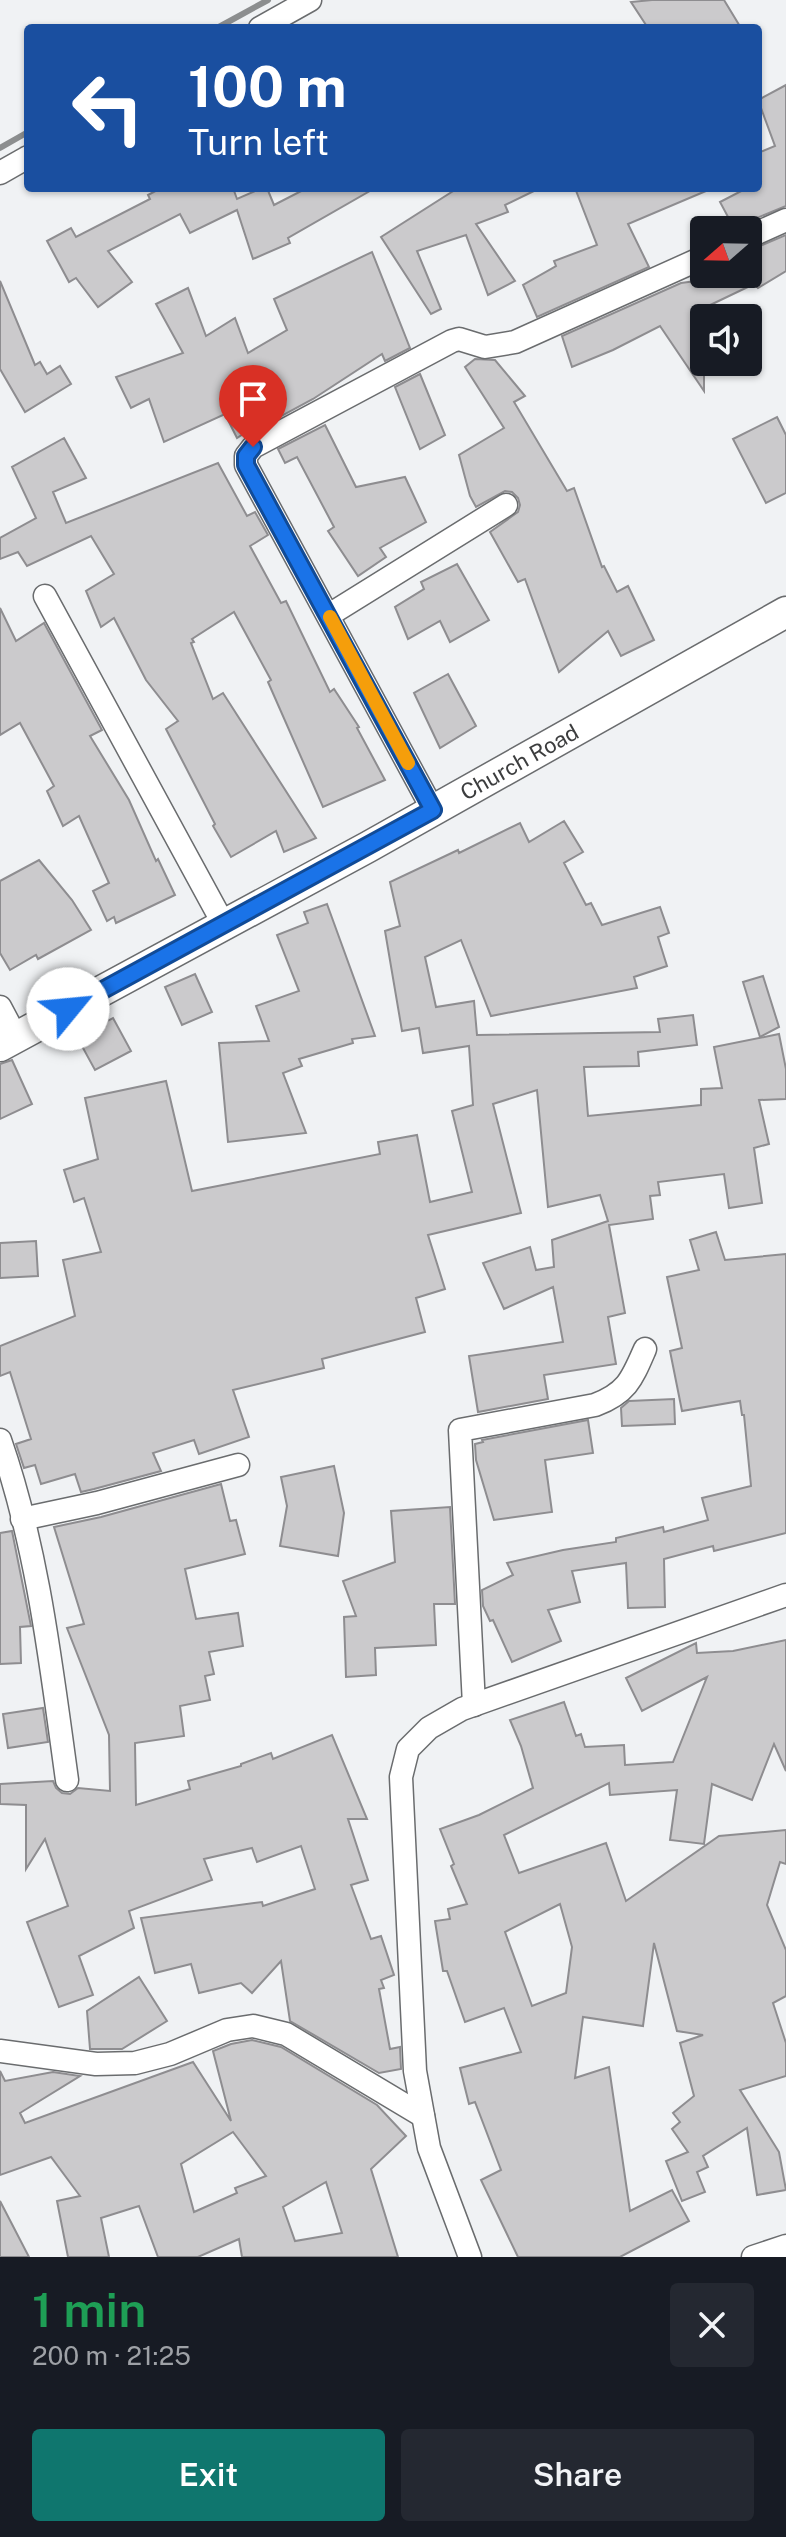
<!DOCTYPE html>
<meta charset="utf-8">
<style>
:root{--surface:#171b24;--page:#242831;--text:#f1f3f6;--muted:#9ea1a6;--accent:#0f766e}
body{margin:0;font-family:"Public Sans",sans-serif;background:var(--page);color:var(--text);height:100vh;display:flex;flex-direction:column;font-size:30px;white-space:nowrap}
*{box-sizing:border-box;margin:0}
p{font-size:26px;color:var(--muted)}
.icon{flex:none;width:44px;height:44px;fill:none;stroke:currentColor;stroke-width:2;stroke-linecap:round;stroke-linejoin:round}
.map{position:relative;height:2257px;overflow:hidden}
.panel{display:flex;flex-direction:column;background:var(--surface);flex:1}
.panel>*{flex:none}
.hud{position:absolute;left:24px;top:24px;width:738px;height:168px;border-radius:8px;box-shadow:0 2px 6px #0004;background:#1a4fa0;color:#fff;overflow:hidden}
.needle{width:52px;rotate:250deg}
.tools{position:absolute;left:690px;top:216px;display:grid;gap:16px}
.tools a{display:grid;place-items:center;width:72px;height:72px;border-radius:8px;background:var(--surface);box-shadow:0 2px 6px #0004;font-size:40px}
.pin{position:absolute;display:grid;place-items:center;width:68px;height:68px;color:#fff;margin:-82px -34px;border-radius:50% 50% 50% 0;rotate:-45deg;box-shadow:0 0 8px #0007}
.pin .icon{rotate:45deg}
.me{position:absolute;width:88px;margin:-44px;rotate:62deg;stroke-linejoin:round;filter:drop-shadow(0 0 6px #0008)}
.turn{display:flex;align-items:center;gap:28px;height:168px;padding:0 32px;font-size:36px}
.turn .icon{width:104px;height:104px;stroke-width:2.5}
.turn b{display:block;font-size:56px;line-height:68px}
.round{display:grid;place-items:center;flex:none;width:84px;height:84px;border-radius:8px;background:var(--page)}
.summary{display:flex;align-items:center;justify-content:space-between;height:136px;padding:0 32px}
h1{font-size:48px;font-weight:600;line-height:60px;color:#1e9e55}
.cta{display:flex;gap:16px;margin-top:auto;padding:16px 32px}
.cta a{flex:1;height:92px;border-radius:8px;background:var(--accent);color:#fff;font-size:32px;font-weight:600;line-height:92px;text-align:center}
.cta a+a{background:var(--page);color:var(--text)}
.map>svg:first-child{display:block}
.building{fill:#cbcacc;stroke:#8e8d90;stroke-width:2;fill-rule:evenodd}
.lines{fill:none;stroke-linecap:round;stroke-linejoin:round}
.street-casing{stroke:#6a6c6e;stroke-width:25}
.secondary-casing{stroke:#6a6c6e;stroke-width:33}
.street{stroke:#fff;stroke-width:22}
.secondary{stroke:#fff;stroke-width:30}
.rail{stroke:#8c8e8f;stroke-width:6}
.route-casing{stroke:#114b97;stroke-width:20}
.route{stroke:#1a73e8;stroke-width:14}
.slow{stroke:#f59e0b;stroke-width:14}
.labels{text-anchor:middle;stroke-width:6;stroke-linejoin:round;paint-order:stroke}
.street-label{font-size:22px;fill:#3c3d3e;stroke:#fff}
</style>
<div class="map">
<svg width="786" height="2257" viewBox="0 0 786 2257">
<rect width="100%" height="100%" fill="#f0f2f4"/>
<!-- building -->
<g class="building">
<polygon points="652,0 724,0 741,28 648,28 631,2"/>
<polygon points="786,85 786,206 742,224 735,230 720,202 747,188 758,188 758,183 761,181 758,174 758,153 775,146 758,100"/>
<polygon points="161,188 233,188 237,199 262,188 267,188 274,205 307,188 375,188 288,238 290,243 253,259 237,210 190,233 180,214 108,251 132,282 98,307 76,278 69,282 47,241 71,228 76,237 150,199 148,195"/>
<polygon points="458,188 540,188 505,205 508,212 476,224 515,281 488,295 466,235 417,251 441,309 431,314 381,237"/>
<polygon points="575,188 713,188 628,224 649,267 537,317 523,285 556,266 554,261 597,245"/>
<polygon points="786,235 786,271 758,288 754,284 704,308 704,391 660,326 613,350 572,367 562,336 681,283 748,274 748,251"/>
<polygon points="372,252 410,348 385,361 382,354 313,399 265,425 263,421 237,438 225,414 164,442 149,399 131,408 116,377 183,353 156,304 188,288 206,336 235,318 248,353 287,330 274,299"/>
<polygon points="0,281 35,365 40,362 47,374 60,366 71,384 25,412 0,369"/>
<polygon points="475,359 495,360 525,396 514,402 567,491 574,488 602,567 604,566 617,592 628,586 654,640 621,656 608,631 559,672 525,579 518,582 490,532 518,512 520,505 518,498 512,492 505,491 476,507 470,496 459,455 504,428 465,367"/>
<polygon points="420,374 445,435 420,449 395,387"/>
<polygon points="777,417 786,435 786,493 766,503 733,439"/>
<polygon points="325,425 356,487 405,477 426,522 380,548 386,557 358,576 328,531 334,527 297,457 285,463 278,449"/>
<polygon points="64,438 86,478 53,492 66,523 218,463 247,516 255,512 268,535 250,546 281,603 286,601 330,692 334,689 359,727 357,728 385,780 323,807 268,682 271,680 234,612 192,639 194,642 191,643 213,699 223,693 316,838 284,852 276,831 231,857 213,826 215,824 166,729 178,721 146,680 114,618 101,627 86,591 114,574 91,536 27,566 18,552 0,559 0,538 36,518 12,467"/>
<polygon points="457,564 489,620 450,642 440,621 408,639 395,607 424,589 421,582"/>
<polygon points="0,608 16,641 44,623 102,730 90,736 129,800 156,861 158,859 175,895 116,923 114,917 107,921 93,891 109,883 79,816 63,826 47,791 54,786 20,723 0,735"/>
<polygon points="448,674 476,726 440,748 414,693"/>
<polygon points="564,821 583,852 564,863 586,905 591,903 602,925 660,907 669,933 658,937 667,966 634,977 637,988 491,1016 461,940 425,957 436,1007 474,1001 477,1035 660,1032 658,1019 693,1015 697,1045 638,1052 639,1066 584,1067 588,1116 701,1105 701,1089 722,1088 714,1047 779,1034 786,1069 786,1099 759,1100 769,1144 754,1148 762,1203 729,1208 724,1174 658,1182 660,1195 650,1196 653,1219 609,1225 625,1313 608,1317 616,1364 544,1375 548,1399 478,1412 469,1356 563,1342 553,1287 504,1309 483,1263 530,1247 536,1270 554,1267 552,1240 608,1221 600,1195 548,1207 537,1090 493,1104 521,1213 428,1235 445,1289 416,1298 425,1332 322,1359 324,1368 233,1390 249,1437 199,1454 194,1440 153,1453 161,1471 94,1489 81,1492 75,1474 41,1484 35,1465 24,1468 16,1444 31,1439 10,1372 0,1376 0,1346 75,1316 63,1260 101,1252 84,1198 74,1202 64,1170 98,1159 85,1098 166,1081 192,1191 380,1154 378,1142 417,1135 430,1202 472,1192 452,1111 473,1105 469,1046 423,1053 419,1028 402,1031 385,931 400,926 390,882 458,850 459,853 520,823 529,842"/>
<polygon points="39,860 72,900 91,930 38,959 36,955 10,970 0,953 0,881"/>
<polygon points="327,904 375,1036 352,1039 353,1043 299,1059 302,1066 283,1073 306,1133 228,1142 219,1043 269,1041 256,1006 299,991 277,935 308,923 304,912"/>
<polygon points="195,974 212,1012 182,1025 165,987"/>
<polygon points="763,976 779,1027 760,1037 743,982"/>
<polygon points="113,1018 131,1051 95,1070 77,1037"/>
<polygon points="12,1060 32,1104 0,1119 0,1064"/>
<polygon points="716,1232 725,1260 786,1254 786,1533 714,1551 713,1546 664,1559 665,1607 628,1608 626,1563 572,1571 580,1602 548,1610 561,1641 512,1662 493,1620 490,1621 483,1606 482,1590 513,1575 507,1563 563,1550 616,1542 616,1538 663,1527 664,1532 708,1520 702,1498 751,1486 744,1415 742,1415 740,1401 682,1411 670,1351 682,1348 667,1277 699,1270 690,1240"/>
<polygon points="36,1241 38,1276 0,1278 0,1243"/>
<polygon points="674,1399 675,1424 622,1426 621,1408 629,1401"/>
<polygon points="588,1420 593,1453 545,1460 552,1512 494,1520 476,1460 475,1444 483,1442 482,1440"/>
<polygon points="334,1466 344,1513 338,1556 280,1546 287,1506 281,1477"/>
<polygon points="221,1484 230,1521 236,1520 245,1554 185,1569 196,1619 238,1613 243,1646 209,1652 214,1674 205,1676 210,1700 180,1706 184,1736 135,1743 136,1805 190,1789 188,1781 241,1766 241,1764 271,1753 273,1759 332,1735 367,1819 348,1819 368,1880 351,1885 371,1939 381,1936 394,1975 381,1980 384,1988 379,1989 390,2049 400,2047 401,2069 379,2073 290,2021 281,1961 252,1993 241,1983 199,1993 191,1964 155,1973 141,1918 262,1902 263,1906 315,1889 301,1846 257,1862 252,1848 204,1859 212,1880 129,1911 134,1928 79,1956 93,1995 59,2007 27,1922 68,1906 45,1839 26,1869 26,1805 0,1804 0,1784 53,1781 56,1788 62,1793 70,1794 78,1788 110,1791 109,1735 67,1628 84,1624 54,1527 101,1517"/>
<polygon points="450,1507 455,1604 434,1604 436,1645 375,1648 376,1675 346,1677 344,1617 356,1616 343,1581 395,1562 391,1511"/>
<polygon points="12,1531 31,1626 20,1627 21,1663 0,1664 0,1533"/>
<path d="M 786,1640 L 786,1771 L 774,1744 L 752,1800 L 712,1784 L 704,1844 L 670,1840 L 677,1790 L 610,1795 L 609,1783 L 504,1835 L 519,1873 L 606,1843 L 626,1901 L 719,1836 L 786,1830 L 786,1864 L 780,1862 L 767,1905 L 786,1950 L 786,1996 L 773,2003 L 786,2043 L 786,2076 L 740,2090 L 779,2152 L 786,2190 L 757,2195 L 747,2128 L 703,2156 L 708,2167 L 697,2172 L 705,2192 L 682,2201 L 666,2161 L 688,2152 L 672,2129 L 680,2122 L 673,2113 L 694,2096 L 680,2043 L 703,2035 L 677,2031 L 654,1943 L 643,2026 L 583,2017 L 575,2078 L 609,2067 L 630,2211 L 672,2190 L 689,2221 L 620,2257 L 518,2257 L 481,2180 L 501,2170 L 475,2102 L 469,2104 L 460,2068 L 521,2052 L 504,2008 L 465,2022 L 447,1971 L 443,1971 L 435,1921 L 450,1919 L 448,1909 L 467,1904 L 451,1866 L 454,1864 L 440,1829 L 479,1815 L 533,1788 L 521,1746 L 510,1720 L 564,1702 L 576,1736 L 581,1734 L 585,1747 L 624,1745 L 625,1765 L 673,1762 L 707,1677 L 642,1711 L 626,1678 L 696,1643 L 697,1653 L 733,1651 ZM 560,1904 L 572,1947 L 566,1993 L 532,2006 L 505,1932 Z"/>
<polygon points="43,1708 48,1742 8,1748 3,1714"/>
<polygon points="139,1977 167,2021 122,2049 90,2049 87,2011"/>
<path d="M 252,2040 L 281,2047 L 377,2105 L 406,2136 L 371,2169 L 398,2257 L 242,2257 L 239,2239 L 198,2257 L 158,2257 L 139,2206 L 101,2218 L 109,2257 L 68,2257 L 57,2201 L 80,2196 L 51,2157 L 0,2175 L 0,2071 L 5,2081 L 53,2072 L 80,2076 L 20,2113 L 25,2123 L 193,2062 L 231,2121 L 213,2051 L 231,2044 ZM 233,2132 L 266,2176 L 235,2188 L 237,2193 L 194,2212 L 181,2164 ZM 326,2182 L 342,2233 L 295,2241 L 283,2207 Z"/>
<polygon points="0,2201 29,2257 0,2257"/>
</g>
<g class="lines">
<!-- street casing -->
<g class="street-casing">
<g id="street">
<polyline points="260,28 310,0"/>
<polyline points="0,173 28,157"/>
<polyline points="748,237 786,220"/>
<polyline points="45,596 224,925"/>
<polyline points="329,615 506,505"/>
<polyline points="433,810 246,465 246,456 253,447 452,341 459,339 485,347 515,342 704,257"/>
<polyline points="0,1007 16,1037"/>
<path d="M 0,1440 C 38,1549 51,1665 67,1780"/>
<polyline points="22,1519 97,1503 238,1465"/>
<path d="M 474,1705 L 460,1430 L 595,1405 C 627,1393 632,1379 645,1349"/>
<polyline points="0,2051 96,2064 135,2063 170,2054 227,2030 253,2026 286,2034 423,2116"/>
<polyline points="470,2257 429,2148 415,2071 401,1777 408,1749 429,1728 462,1709 786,1595"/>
<polyline points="753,2257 786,2246"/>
</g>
</g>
<!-- secondary casing -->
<g class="secondary-casing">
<g id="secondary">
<path id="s1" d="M 0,1046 L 368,847 L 786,612"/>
</g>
</g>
<!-- street -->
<use href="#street" class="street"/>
<!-- secondary -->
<use href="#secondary" class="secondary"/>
<!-- rail -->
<g class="rail">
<polyline points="217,28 268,0"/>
<polyline points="0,148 28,132"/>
</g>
</g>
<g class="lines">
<!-- route casing -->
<g class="route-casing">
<polyline id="route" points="68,1009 433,810 246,465 246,456 253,447"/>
</g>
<!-- route -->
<use href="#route" class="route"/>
<!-- slow -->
<polyline class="slow" points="330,617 408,763"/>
</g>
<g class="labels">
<!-- street labels -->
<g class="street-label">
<text dy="8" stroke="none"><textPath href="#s1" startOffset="592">Church Road</textPath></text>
</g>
</g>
</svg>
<div class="tools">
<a><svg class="needle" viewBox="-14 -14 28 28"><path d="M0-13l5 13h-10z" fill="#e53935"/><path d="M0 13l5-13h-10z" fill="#9ea1a6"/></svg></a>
<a><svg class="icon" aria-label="sound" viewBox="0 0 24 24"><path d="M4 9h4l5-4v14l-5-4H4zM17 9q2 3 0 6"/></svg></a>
</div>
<div class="pin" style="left:253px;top:447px;background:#d93025"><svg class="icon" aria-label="arrive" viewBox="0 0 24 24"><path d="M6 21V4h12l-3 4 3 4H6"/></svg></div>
<svg class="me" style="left:68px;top:1009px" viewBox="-20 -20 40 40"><circle r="19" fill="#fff"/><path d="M0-13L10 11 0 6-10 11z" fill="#1a73e8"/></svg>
<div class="hud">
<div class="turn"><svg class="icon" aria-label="left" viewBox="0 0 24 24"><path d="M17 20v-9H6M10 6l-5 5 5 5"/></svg><div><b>100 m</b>Turn left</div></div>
</div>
</div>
<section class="panel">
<div class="summary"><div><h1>1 min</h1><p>200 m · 21:25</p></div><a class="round"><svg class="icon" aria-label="close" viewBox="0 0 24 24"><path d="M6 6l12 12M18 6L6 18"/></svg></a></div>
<div class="cta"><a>Exit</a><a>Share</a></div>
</section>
